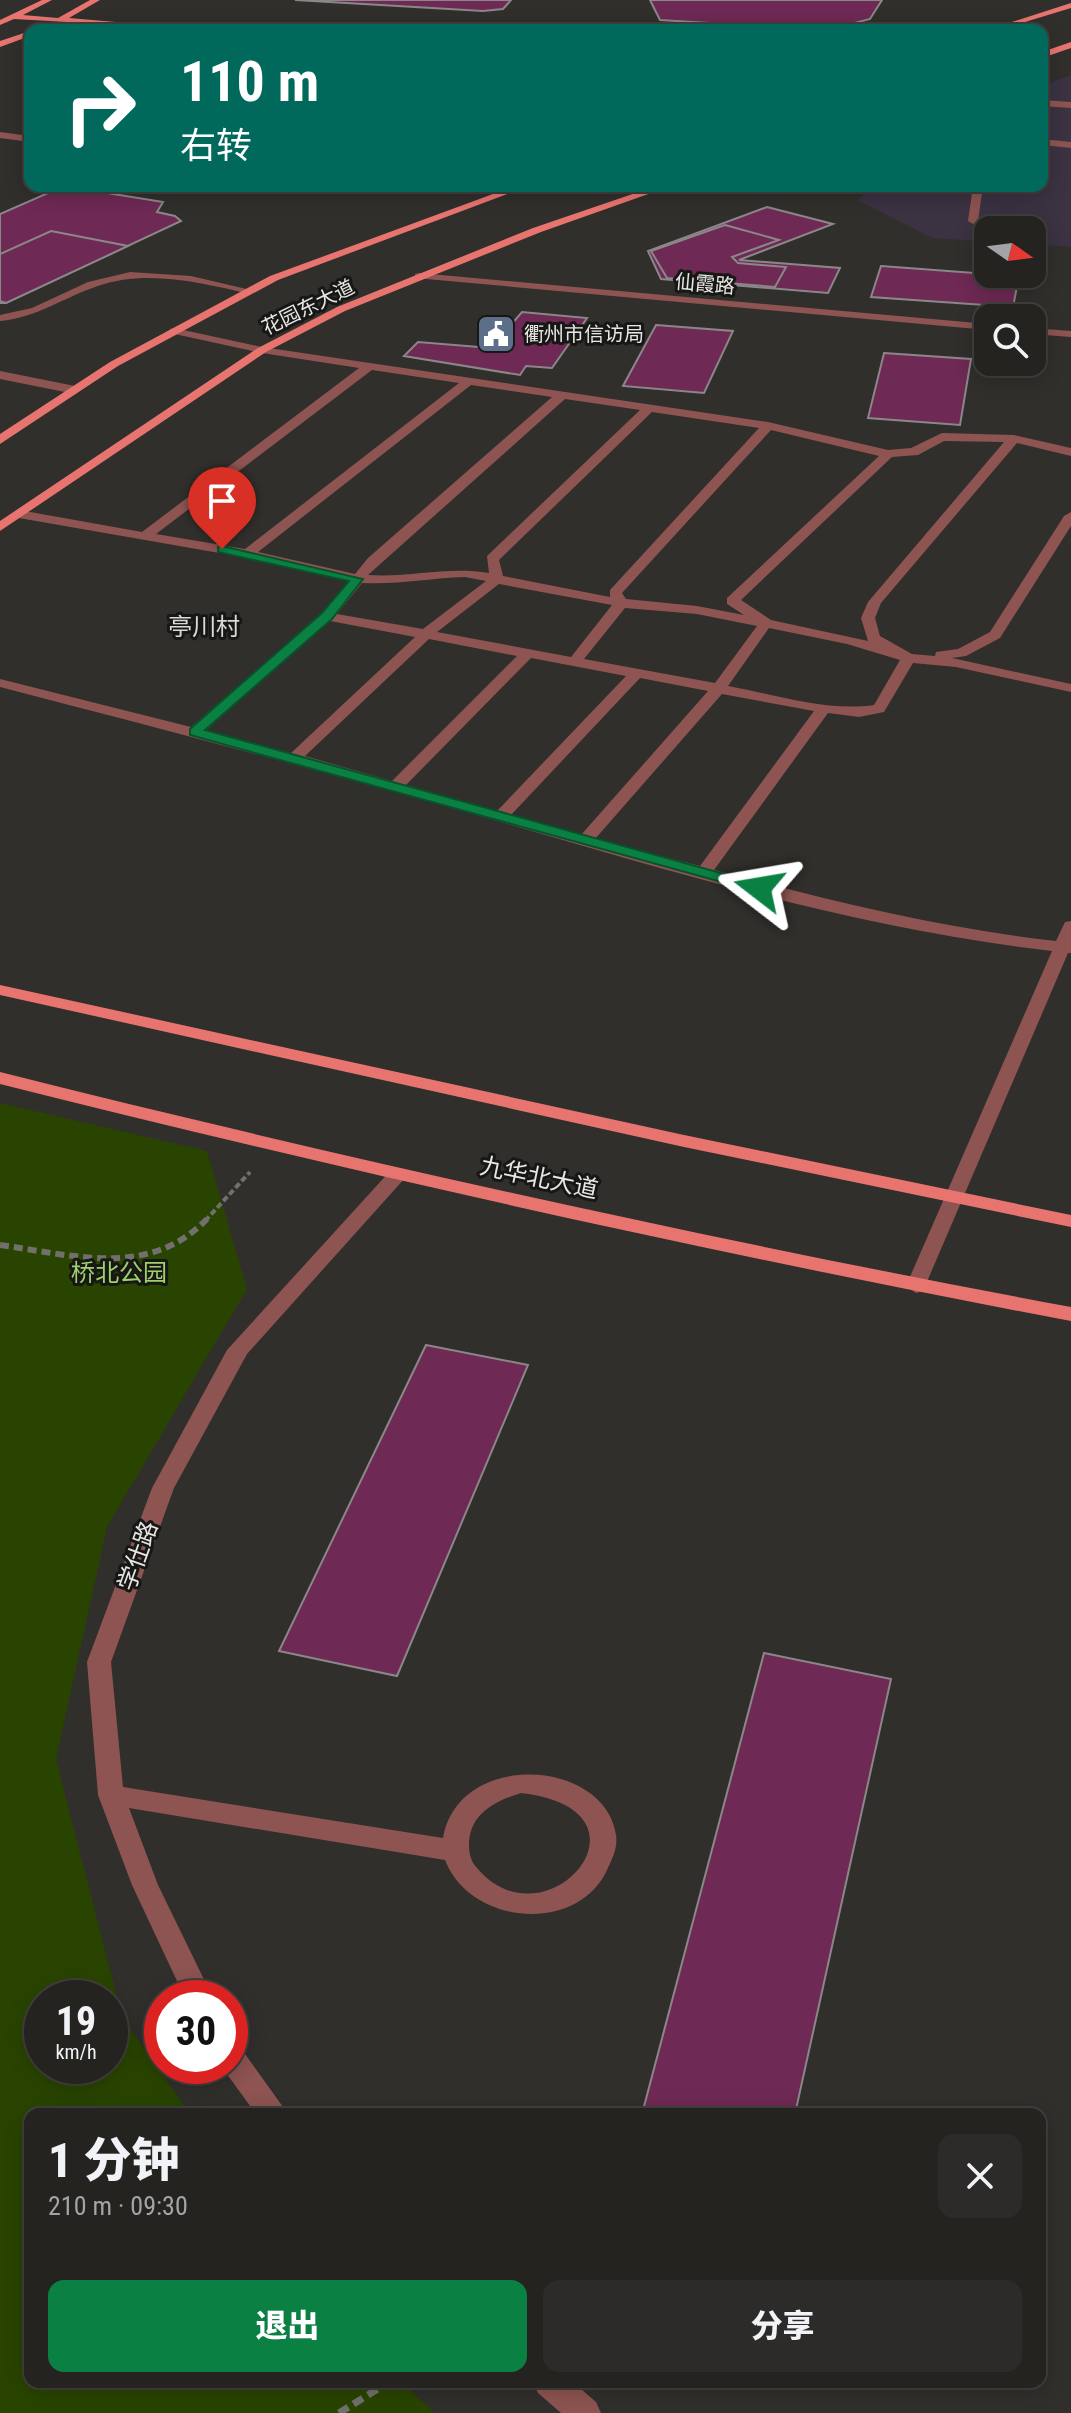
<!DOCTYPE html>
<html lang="zh">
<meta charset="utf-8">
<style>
:root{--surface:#242320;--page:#2c2b29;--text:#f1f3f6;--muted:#a3a4a5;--line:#41403e;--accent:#0b8043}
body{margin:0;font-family:"Roboto Condensed","Noto Sans SC",sans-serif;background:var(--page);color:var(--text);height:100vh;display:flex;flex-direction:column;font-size:30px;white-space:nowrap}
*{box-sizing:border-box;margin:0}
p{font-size:26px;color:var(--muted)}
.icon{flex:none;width:44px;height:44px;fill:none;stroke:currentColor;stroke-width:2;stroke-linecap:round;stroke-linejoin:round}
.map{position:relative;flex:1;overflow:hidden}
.side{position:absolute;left:24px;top:2108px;width:1022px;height:280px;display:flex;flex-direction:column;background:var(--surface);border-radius:16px;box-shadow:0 4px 20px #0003,0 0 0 2px var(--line)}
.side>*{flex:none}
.banner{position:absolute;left:24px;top:24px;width:1024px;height:168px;border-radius:16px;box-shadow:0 4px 20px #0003,0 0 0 2px var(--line);background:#00695c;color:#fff;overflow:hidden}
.needle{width:52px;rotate:104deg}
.buttons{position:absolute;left:974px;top:216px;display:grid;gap:16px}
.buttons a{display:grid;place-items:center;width:72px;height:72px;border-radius:16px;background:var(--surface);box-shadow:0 4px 20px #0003,0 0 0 2px var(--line);font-size:40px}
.speed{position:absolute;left:24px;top:1980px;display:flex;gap:16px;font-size:40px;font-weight:700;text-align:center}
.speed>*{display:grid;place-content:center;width:104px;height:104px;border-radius:50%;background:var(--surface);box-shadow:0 4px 20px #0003,0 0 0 2px var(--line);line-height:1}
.speed small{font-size:20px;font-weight:400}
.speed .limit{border:12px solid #d22;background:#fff;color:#111}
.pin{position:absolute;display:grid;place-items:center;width:68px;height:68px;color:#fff;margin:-82px -34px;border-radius:50% 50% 50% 0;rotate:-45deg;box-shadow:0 0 8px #0007}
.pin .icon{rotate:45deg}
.me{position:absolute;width:88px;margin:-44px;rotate:284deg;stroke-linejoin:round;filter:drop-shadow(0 0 6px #0008)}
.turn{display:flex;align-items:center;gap:28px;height:168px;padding:0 24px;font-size:36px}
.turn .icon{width:104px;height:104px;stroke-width:2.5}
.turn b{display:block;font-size:56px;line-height:68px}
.round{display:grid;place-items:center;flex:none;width:84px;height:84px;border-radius:16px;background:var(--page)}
.overview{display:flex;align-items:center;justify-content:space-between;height:136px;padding:0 24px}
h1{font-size:48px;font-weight:800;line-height:60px}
.action{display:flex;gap:16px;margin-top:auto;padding:16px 24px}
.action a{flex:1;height:92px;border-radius:16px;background:var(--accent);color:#fff;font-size:32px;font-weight:800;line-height:92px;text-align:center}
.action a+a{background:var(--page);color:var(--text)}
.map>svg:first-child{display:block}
.industrial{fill:#3b3242}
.green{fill:#294400;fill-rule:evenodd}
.building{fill:#6e2954;stroke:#8b8789;stroke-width:2}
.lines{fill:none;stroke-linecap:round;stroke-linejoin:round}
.path-far2{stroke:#71706d;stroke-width:4;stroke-dasharray:6 3;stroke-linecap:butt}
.path-far1{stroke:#71706d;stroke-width:6;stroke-dasharray:9 5;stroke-linecap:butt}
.path{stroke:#71706d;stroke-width:7;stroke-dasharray:11 6;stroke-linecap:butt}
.minor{fill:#8d5451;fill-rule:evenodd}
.major{fill:#e87470;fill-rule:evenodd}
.route{fill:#0b8043;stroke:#07532c;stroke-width:2}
.labels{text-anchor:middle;stroke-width:6;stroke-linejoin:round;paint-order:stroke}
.far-street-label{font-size:20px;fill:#e7e6e4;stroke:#171715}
.far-poi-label{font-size:20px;fill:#e7e6e4;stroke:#171715;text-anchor:start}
.far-quarter-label{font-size:24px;fill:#dadad5;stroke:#171715}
.street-label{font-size:24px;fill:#e7e6e4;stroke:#171715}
.park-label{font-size:24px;fill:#9fd06a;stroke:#171715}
</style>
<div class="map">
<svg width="1071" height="2413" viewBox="0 0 1071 2413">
<rect width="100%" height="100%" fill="#302f2b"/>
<!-- industrial -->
<polygon class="industrial" points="1071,75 1071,247 1032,244 1032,230 988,230 988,242 932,238 857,200 878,186 1042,186 1042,86"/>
<!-- green -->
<path class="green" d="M 0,1103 L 207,1151 L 247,1289 L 107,1527 L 56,1759 L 122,2017 L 190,2114 L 30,2114 L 30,2382 L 401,2382 L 435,2413 L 0,2413 ZM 42,1998 L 110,1998 L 110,2066 L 42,2066 Z"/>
<!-- building -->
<g class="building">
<polygon points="295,0 511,0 503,9 483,11"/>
<polygon points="650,0 882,0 870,19 828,30 660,20"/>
<polygon points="64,186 163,202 157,212 175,216 181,221 6,303 0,303 0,214"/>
<polygon points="767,207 833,224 739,260 840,268 828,293 661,279 648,251"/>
<polygon points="725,225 779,240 732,257 738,263 786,267 775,287 667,278 651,251"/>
<polygon points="51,231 128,246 6,303 0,301 0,254"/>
<polygon points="881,266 988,274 1019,276 1013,307 871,297"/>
<polygon points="522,312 587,318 552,368 526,366 520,375 404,356 418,342 491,348"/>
<polygon points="656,325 733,331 704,393 623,386"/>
<polygon points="884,353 971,359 960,425 868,418"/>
<polygon points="426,1345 528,1365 397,1676 279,1651"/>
<polygon points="764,1653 891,1679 795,2114 642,2114"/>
</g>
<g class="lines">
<!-- path-far2 -->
<polyline class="path-far2" points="205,1221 250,1172"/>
<!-- path-far1 -->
<path class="path-far1" d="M 0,1245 C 73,1255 149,1279 207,1219"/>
<!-- path -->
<polyline class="path" points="339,2413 389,2382"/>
<!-- minor -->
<g class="minor">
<polygon points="1042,100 1071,102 1071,108 1042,106"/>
<polygon points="0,132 30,136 30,142 0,138"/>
<polygon points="1042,139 1071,142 1071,148 1042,145"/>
<polygon points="973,186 983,186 978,221 973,224 968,221"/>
<path d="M 130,272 L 191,276 L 255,291 L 250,294 C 201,283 147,269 98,286 C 64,297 37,318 0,321 L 0,315 L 32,308 L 88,282 Z"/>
<polygon points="419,273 988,324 988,330 415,278 415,274"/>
<path d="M 174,328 L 262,347 L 768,422 L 888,450 L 911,448 L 942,433 L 1014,435 L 1071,448 L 1071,456 L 1017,443 L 881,603 L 875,618 L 880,636 L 912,654 L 935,656 L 936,652 L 958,649 L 990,632 L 1064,516 L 1071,512 L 1071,526 L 1000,638 L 966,656 L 952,658 L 1071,684 L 1071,692 L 956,667 L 913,663 L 884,712 L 859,717 L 828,713 L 714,870 C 828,900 939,928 1056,941 L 1065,922 L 1071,921 L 1071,953 L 1068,953 L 923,1291 L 916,1293 L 906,1286 L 1052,951 C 859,929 669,871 484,817 C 323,771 162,729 0,687 L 0,679 L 191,727 L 322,613 L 349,581 L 248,558 L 19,518 L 12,514 L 19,510 L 142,532 L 359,368 L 262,353 L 170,333 L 170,329 ZM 372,370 L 459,383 L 245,549 L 156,534 ZM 471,385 L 552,397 L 368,558 L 355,574 L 258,552 ZM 565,399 L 640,410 L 487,556 L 489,573 C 447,566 409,578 368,575 ZM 652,412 L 759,428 L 610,590 L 610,597 L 503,576 L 499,560 ZM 771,430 L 879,456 L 727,598 L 727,604 L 744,615 L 697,606 L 626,599 L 622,593 ZM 944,441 L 1004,442 L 868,602 L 861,618 L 868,641 L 771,620 L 741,600 L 892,457 L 918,455 ZM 465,577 L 486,581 L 423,629 L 337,614 L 362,583 C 397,585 430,578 465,577 ZM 499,584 L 612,605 L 571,657 L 437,632 ZM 625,608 L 697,614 L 757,626 L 715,683 L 584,659 ZM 330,621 L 415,637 L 291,753 L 205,731 ZM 769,628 L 847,644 L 900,660 L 874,705 C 827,712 774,694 728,686 ZM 429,639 L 517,656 L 392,781 L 305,756 ZM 531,658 L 626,676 L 497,811 L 406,785 ZM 640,678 L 708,691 L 581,835 L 511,815 ZM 722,694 L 814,711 L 700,866 L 595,839 Z"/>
<polygon points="1032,328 1071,331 1071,337 1032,334"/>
<polygon points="0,371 75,386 81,390 75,394 0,379"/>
<path d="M 398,1168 L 405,1170 L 408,1174 L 405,1178 L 247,1354 L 174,1488 L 111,1662 L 123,1787 L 443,1838 C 458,1750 605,1758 616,1835 C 618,1848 612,1859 607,1870 C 577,1935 470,1925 445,1860 L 129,1808 L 158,1885 L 213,1998 L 185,1998 L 132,1885 L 98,1795 L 87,1662 L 152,1488 L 227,1350 L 391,1170 ZM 521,1793 C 667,1810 546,1950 477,1868 C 471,1862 469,1853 469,1845 C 469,1814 495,1801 521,1793 Z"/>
<polygon points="230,2044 240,2047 288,2114 256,2114 221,2066 230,2066"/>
<polygon points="533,2382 573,2382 596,2402 601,2413 561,2413 538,2393"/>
</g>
<!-- major -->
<g class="major">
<polygon points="42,0 52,0 23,15 58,18 90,0 100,0 69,18 209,30 14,19 0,25 0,20"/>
<polygon points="1071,3 1071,8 999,30 987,30"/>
<polygon points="30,31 30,36 0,47 0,41"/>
<polygon points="1071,42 1071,48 1042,58 1042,52"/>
<polygon points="515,186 529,186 278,280 118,366 0,444 0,434 110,362 270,276"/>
<polygon points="656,186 671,186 541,232 345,311 266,352 0,531 0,521 258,348 337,307 533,228"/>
<polygon points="0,985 684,1135 1071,1215 1071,1227 684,1147 0,995"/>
<path d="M 0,1072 C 355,1161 711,1240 1071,1307 L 1071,1321 C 711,1253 355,1173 0,1084 Z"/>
</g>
</g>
<!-- route -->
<polygon class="route" points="222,546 363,579 332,619 205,730 764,885 767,888 759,892 754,891 190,735 190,729 322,613 349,581 218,552 218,547"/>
<!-- icons -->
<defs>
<g id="civic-square" transform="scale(2)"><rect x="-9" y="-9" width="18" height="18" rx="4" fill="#5c6f8a" stroke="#171715"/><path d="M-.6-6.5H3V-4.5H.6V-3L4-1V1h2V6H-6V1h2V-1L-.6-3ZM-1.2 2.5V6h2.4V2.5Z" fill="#fff"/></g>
</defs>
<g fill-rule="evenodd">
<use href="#civic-square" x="496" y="334"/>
</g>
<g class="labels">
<!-- far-street labels -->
<g class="far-street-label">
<text transform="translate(705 284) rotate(5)" y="7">仙霞路</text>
<text transform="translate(308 307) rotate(-26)" y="7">花园东大道</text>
</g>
<!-- far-poi labels -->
<g class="far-poi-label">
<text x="524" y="341">衢州市信访局</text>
</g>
<!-- far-quarter labels -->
<g class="far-quarter-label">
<text x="204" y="635">亭川村</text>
</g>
<!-- street labels -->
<g class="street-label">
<text transform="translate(539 1178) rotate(12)" y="8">九华北大道</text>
<text transform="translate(138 1556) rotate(-70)" y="8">学仕路</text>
</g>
<!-- park labels -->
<g class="park-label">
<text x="119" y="1281">桥北公园</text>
</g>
</g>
</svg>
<div class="buttons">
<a><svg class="needle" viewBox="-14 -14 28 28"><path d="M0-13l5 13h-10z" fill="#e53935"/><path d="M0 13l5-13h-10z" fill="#a3a4a5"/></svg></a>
<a><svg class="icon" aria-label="search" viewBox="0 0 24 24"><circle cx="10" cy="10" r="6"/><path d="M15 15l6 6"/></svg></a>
</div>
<div class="speed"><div>19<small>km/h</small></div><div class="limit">30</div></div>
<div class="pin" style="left:222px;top:549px;background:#d93025"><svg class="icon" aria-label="arrive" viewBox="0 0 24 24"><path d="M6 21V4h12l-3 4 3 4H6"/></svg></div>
<svg class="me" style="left:759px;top:888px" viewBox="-20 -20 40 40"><path d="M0-17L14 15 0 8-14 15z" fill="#0b8043" stroke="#fff" stroke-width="4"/></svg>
<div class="banner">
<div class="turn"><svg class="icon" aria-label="right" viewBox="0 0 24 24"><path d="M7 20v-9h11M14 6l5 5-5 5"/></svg><div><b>110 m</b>右转</div></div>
</div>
<section class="side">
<div class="overview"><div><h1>1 分钟</h1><p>210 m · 09:30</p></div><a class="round"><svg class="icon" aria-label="close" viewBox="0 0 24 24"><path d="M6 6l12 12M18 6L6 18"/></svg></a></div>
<div class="action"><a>退出</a><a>分享</a></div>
</section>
</div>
